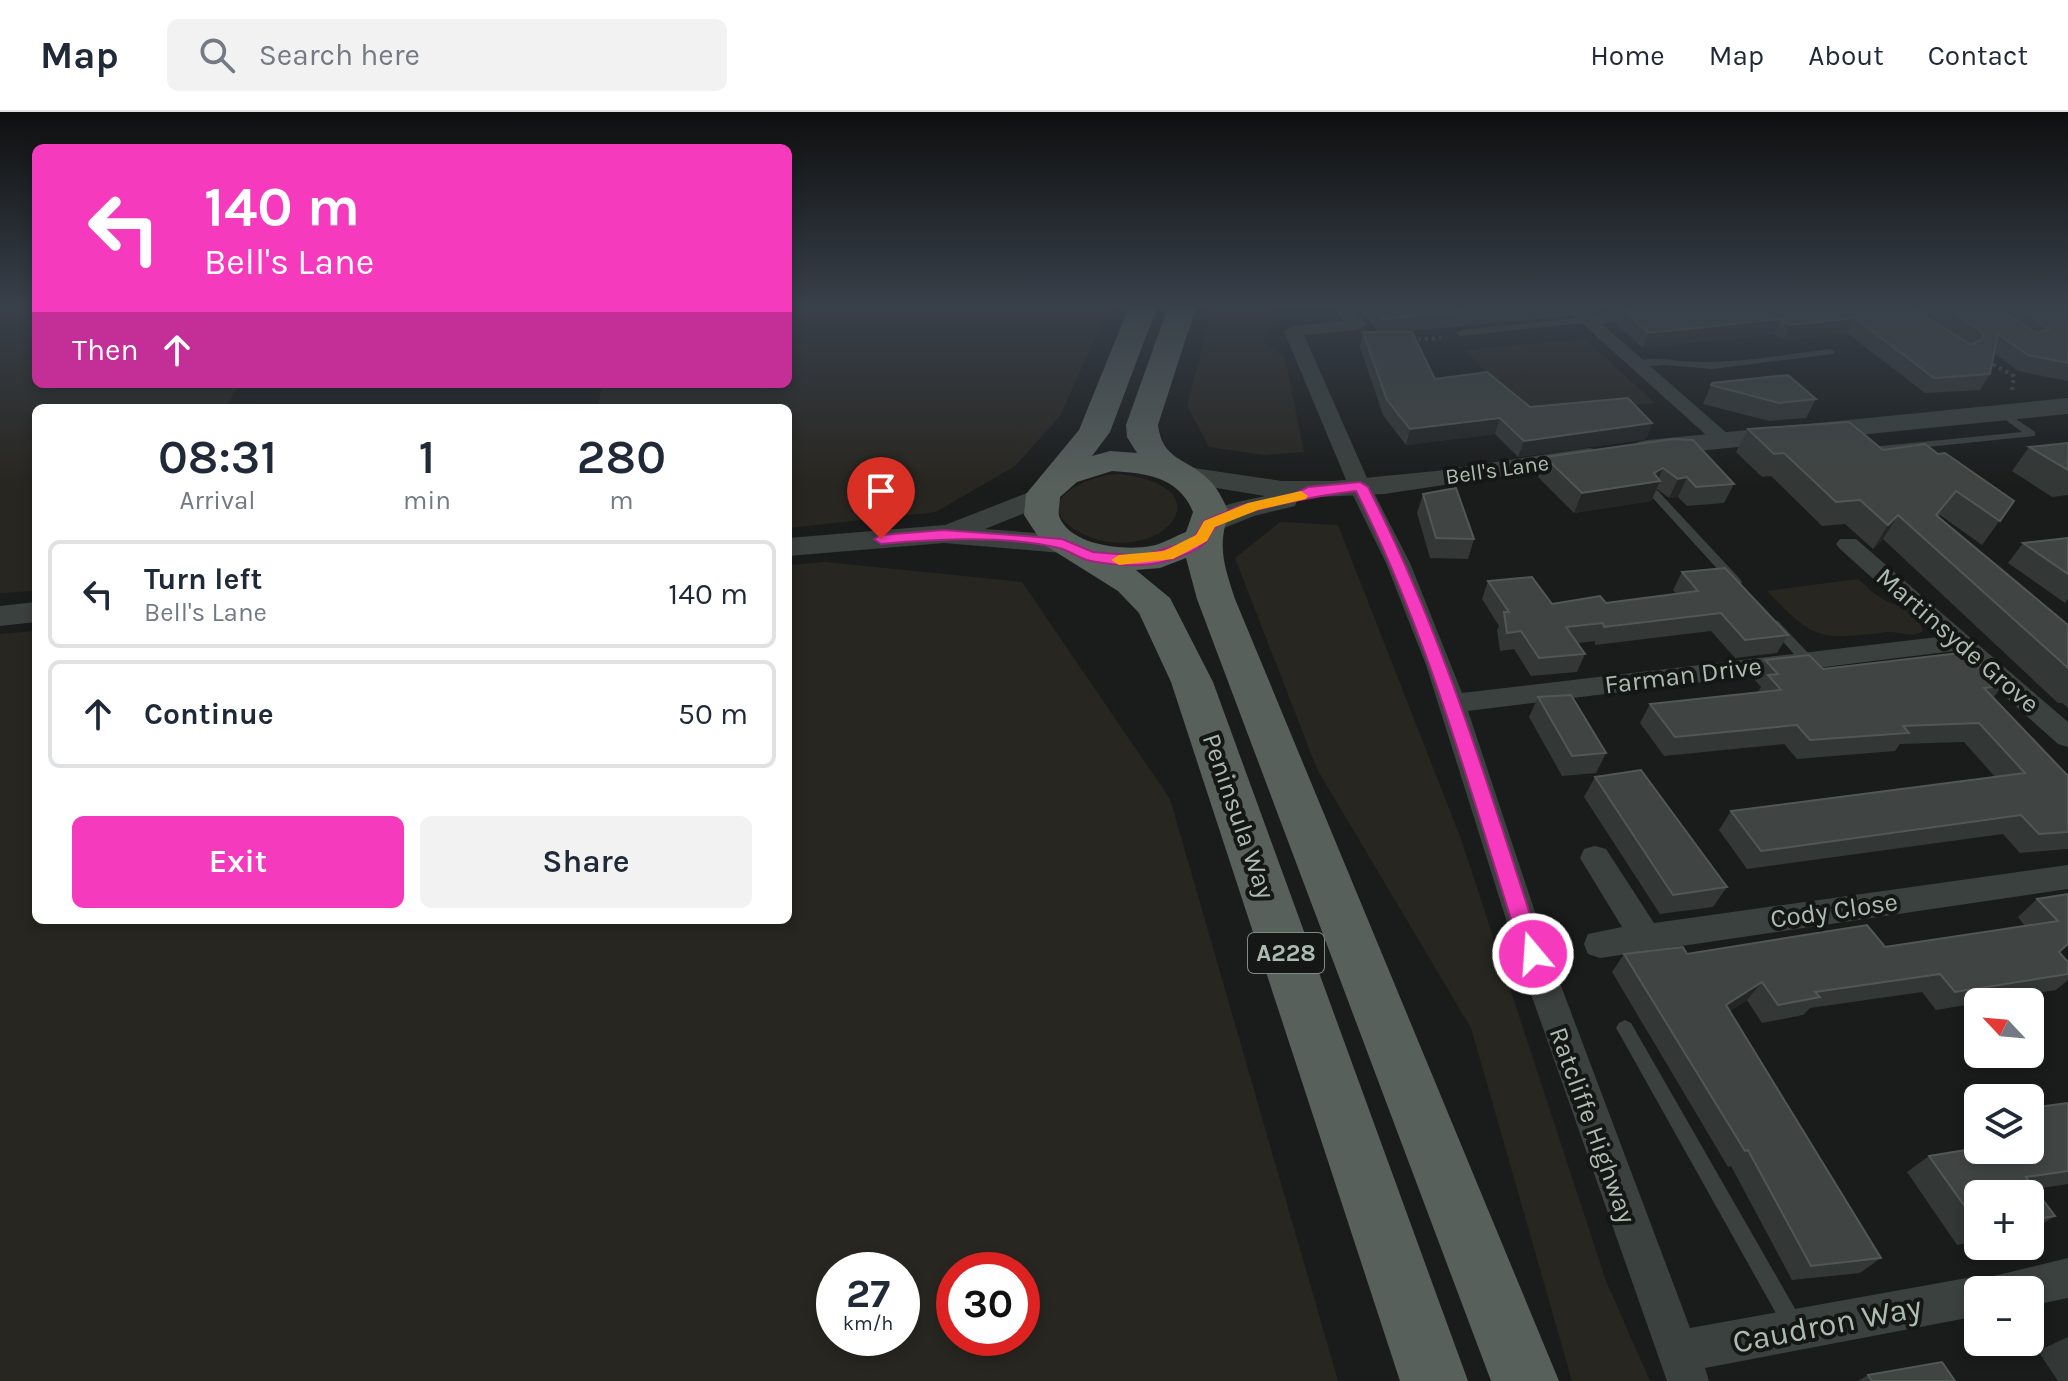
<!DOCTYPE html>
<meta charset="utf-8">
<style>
:root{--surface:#fff;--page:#f2f2f3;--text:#1f2937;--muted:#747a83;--line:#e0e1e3;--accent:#f53abd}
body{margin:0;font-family:Karla,sans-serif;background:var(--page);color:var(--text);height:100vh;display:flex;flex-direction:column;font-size:30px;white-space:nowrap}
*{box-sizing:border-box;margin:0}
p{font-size:26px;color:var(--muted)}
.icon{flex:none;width:44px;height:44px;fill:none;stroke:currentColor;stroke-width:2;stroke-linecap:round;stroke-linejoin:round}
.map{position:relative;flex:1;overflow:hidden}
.side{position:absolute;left:32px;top:292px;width:760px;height:520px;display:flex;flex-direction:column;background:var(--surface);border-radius:12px;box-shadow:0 4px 12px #0003}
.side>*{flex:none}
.banner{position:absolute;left:32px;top:32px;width:760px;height:244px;border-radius:12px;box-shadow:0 4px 12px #0003;background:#f53abd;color:#fff;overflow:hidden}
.needle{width:52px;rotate:296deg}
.buttons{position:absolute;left:1964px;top:876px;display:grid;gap:16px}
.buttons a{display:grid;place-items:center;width:80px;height:80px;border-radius:12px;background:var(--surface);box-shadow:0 4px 12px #0003;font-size:40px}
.speed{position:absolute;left:816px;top:1140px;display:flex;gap:16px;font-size:40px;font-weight:700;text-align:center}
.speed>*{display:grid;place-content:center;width:104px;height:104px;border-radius:50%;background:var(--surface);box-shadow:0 4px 12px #0003;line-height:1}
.speed small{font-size:20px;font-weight:400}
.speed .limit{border:12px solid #d22;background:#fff;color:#111}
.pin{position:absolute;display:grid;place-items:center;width:68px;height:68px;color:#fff;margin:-82px -34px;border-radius:50% 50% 50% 0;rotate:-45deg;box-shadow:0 0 8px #0007}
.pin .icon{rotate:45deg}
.me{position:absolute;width:88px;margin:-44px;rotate:342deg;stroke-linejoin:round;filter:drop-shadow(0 0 6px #0008)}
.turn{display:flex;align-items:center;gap:28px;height:168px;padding:0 40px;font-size:36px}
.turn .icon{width:104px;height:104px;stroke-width:2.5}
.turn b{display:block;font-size:56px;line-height:68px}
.then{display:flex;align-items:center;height:76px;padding:0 40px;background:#0003;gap:16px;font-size:30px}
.eta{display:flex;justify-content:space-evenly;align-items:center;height:136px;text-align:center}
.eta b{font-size:48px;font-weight:600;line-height:56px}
.cta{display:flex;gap:16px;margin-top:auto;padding:16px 40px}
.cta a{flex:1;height:92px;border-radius:12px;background:var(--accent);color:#fff;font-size:32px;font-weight:600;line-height:92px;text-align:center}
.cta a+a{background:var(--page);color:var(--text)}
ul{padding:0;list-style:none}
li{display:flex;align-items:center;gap:24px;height:108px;margin:0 16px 12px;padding:0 24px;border:4px solid var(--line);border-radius:12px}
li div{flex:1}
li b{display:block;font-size:30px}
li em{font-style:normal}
header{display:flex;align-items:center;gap:48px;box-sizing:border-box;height:112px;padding:0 40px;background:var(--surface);border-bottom:2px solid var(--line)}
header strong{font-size:38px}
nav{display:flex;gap:44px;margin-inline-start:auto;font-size:28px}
.search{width:560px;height:72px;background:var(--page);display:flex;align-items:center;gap:20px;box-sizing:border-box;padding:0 28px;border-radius:12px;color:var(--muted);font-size:30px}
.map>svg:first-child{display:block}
.green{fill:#282620;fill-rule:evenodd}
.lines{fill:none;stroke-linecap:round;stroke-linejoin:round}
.path{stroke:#414843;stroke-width:4;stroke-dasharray:3 4;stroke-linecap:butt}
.service{fill:#3b413e;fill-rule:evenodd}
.minor{fill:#3b413e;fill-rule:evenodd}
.tertiary{fill:#3b413e;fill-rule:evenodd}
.primary{fill:#57605b;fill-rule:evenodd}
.wall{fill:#333735}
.shaded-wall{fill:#242625}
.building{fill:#404543;stroke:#515854;stroke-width:2}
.route{fill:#f53abd;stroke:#9f267b;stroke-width:2}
.slow{fill:#f59e0b}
.labels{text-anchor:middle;stroke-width:8;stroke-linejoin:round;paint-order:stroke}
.far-street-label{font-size:22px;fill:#acbcb1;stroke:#151716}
.shield{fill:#151716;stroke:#7f8a82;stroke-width:2}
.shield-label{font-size:24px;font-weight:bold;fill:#acbcb1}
.street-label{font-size:26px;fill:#acbcb1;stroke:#151716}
.near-street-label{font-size:32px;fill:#acbcb1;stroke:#151716}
</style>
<header>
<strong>Map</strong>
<div class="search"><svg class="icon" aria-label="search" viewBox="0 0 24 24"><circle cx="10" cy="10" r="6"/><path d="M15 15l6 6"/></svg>Search here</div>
<nav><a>Home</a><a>Map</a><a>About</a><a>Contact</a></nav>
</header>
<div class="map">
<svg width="2068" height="1269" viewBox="0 0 2068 1269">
<rect width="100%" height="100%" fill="#1a1c1b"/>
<!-- green -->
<g class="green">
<polygon points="0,195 36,195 36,272 239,272 225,296 36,296 36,479 0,481"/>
<polygon points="788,195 1109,195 1060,304 1015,354 936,400 788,416 788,296 598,296 602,272 788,272"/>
<polygon points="1213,195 1269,195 1274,209 1263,230 1285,245 1304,340 1264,343 1209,335 1187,294"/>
<polygon points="1585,227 1655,291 1527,304 1465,238"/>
<path d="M 1119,362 C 1234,375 1156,459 1081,421 C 1025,392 1084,364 1119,362 Z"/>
<polygon points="1280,410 1338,413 1461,727 1606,1169 1650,1269 1572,1269 1471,916 1317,657 1235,446"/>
<path d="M 825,450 L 1022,470 L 1170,687 L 1338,1269 L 0,1269 L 0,522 L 36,519 L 36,808 L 788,808 L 788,453 ZM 902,1158 L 902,1226 L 834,1226 L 834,1158 ZM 954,1158 L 1022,1158 L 1022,1226 L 954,1226 Z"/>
<path d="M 1858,467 C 1865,472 1871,480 1878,484 C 1894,495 1918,497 1923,519 C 1911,527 1901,519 1888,520 C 1819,528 1815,529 1767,479 Z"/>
</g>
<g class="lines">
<!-- path -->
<g class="path">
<polyline points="1411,228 1441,226"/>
<polyline points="1987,249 2014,264 2012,278"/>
</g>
<!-- service -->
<g class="service">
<polygon points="1588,205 1591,206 1591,210 1461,224 1456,221 1461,218"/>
<path d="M 1830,237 L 1835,240 L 1833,242 L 1712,257 L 1664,253 L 1636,255 L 1631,252 C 1644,245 1665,247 1680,249 C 1730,253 1780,243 1830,237 Z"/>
<polygon points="2000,296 2035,320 2035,324 1869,341 1860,335 1865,332 1871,335 2022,320 1996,301 1995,299"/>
<polygon points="1654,378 1658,379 1740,467 1742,470 1740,473 1732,473 1650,383 1648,381"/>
<polygon points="1774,508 1778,509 1811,544 1812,547 1811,550 1801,550 1770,515 1768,512 1770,509"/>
<polygon points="1625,908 1631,911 1801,1207 1804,1214 1801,1221 1794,1224 1787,1221 1619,921 1616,916 1619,911"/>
</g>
<!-- minor -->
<g class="minor">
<polygon points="1334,195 1353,195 1366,213 1357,218 1304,223 1371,375 1410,451 1462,581 1938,525 1840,437 1836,432 1840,427 1856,427 2068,610 2068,635 2058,632 1954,539 1468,599 1549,842 1690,1216 1978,1164 1991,1169 1994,1164 2068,1146 2068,1186 2030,1194 2030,1178 1978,1178 1978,1204 1705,1256 1709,1269 1667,1269 1517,842 1426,553 1386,451 1349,375 1284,219 1293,214 1344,209"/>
<polygon points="1564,195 1584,195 1592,202 1647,195 1703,195 1694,200 1602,212 1729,323 1732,327 1729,331 1715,331"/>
<polygon points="1859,195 1985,195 1976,200 1895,205"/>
<polygon points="1595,734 1606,737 1654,811 2068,753 2068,777 1600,846 1588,842 1584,832 1588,822 1622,815 1580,746 1584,737"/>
</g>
<!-- tertiary -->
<g class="tertiary">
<polygon points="2068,286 2068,302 1648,344 1638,342 1635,336 1638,330 1648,328"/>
<path d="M 1589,336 L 1599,338 L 1603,344 L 1599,350 L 1384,382 L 1298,386 L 1295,394 L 1254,404 L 1219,418 L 1199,418 L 1194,412 C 1207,394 1244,389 1265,384 L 1180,370 L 1170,368 L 1166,362 L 1170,356 L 1180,354 L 1282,369 L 1333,369 L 1436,359 Z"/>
<polygon points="1040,376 1050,379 1054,385 1050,391 985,417 1062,423 1073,426 1077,432 1073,438 1062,441 944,431 788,444 788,426 945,413"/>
<polygon points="36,490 36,510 0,514 0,494"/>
</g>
<!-- primary -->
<path class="primary" d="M 1129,195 L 1157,195 L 1110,320 L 1092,344 L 1110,339 L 1137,341 L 1127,325 L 1126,313 L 1168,195 L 1196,195 L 1158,313 C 1162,349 1188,346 1208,367 C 1218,376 1223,388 1229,400 C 1217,435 1224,453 1235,487 L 1559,1269 L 1491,1269 L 1197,487 L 1186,446 L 1160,456 L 1136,458 L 1170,486 L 1213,570 L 1468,1269 L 1400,1269 L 1171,570 L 1139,501 L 1118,479 L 1043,432 L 1024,403 L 1026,382 L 1079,318 ZM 1112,359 C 1146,361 1179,365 1193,400 L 1186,420 C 1175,424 1163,432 1151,434 C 1125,439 1070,434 1059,404 C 1058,399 1060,390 1060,385 L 1077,370 Z"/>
</g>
<!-- wall -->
<g class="wall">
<polygon points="1357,195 1572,195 1569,204 1399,220 1435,267 1530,295 1652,311 1646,327 1518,345 1495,322 1406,333 1383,303 1360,235 1363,220 1378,220"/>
<polygon points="1911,195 1967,231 1931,206 1937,195 2068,195 2068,269 2018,259 1994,241 1990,262 1980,278 1925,281 1847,221 1783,228 1774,222 1643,236 1617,213 1623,198"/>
<polygon points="1712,271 1816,287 1806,306 1769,309 1703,292"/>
<polygon points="1748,317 1883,338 1938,342 2014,389 1982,433 1940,403 1938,405 2068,513 2068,596 2062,591 2058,591 1883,427 1873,437 1845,412 1822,414 1771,364 1762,365 1736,340"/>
<polygon points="1673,327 1734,372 1724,391 1687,394 1678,385 1669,386 1657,377 1651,389 1574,401 1538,365 1545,345"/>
<polygon points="2068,331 2068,383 2052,385 2012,359 2029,335"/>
<polygon points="1423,382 1474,427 1468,447 1430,446 1417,401"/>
<polygon points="2068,426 2068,487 2065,491 2008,451 2023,431"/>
<polygon points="1682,460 1788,523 1777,541 1735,546 1711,519 1595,533 1595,529 1578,531 1585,542 1577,560 1531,564 1514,537 1500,539 1497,518 1499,514 1482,487 1488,469 1552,492 1606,491 1677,482 1673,478"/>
<polygon points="1765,548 1823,557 2002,574 1993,586 2068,664 2068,737 2020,741 2003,722 1747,757 1719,718 1731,699 1995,665 1964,630 1900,632 1895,639 1797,647 1784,632 1664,644 1640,611 1650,592 1758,580 1761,575 1754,567"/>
<polygon points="1538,585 1606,641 1596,661 1562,664 1529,605"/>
<polygon points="1595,665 1727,775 1713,795 1660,802 1584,685"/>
<polygon points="2068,782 2059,840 2068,850 2068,868 2056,878 1978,890 1978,891 1936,898 1922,880 1810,896 1803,903 1762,911 1747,888 1730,899 1881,1146 1860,1161 1792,1168 1731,1054 1728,1055 1612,860 1624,842 1687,842 1885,835 2025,814 2018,805 2037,787"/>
<polygon points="2068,991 2068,1072 2035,1077 2055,1104 2030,1120 2030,1082 1978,1082 1978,1129 1957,1133 1907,1060 1929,1044 2030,1038 2030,996"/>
<polygon points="2068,1225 2068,1269 2058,1269 2038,1239"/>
<polygon points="1868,1263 1955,1269 1858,1269"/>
</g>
<!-- shaded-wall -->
<g class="shaded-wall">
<polygon points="1594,195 1620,195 1593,199"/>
<polygon points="1855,206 1847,221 1783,228 1790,213"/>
<polygon points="1781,207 1774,222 1643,236 1649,221"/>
<polygon points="1500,306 1495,322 1406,333 1410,317"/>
<polygon points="1652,311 1646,327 1518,345 1524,329"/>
<polygon points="1663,356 1657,370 1660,369 1651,389 1574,401 1582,381 1654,361"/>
<polygon points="1687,365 1678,385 1669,386 1678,367"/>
<polygon points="1898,403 1883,427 1873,437 1888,413"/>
<polygon points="1762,870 1747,888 1712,911 1726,893"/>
</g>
<!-- building -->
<g class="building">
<polygon points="1373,195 1505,195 1383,207"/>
<polygon points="1644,195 1911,195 1971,233 1983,227 1982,220 1946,195 2007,195 2006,201 2036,221 2049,218 2018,195 2068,195 2068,251 2028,243 1998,222 1990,262 1934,266 1855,206 1790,213 1781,207 1649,221 1623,198"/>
<polygon points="1363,220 1412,220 1435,267 1487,260 1530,295 1628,286 1652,311 1524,329 1500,306 1410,317 1387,288"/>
<polygon points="1788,263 1816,287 1779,291 1711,273 1712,271"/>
<polygon points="1849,310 1883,338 1925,332 1938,342 1945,341 2014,389 2000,409 1956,379 1936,403 2068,513 2068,556 1898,403 1888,413 1860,388 1836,390 1784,341 1774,342 1748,317"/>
<polygon points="1673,327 1693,328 1734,372 1696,375 1687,365 1678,367 1663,356 1654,361 1660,369 1582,381 1545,345"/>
<polygon points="2068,331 2068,358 2029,335"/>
<polygon points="1456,376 1474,427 1436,426 1423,382"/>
<polygon points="2068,426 2068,462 2023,431"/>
<polygon points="1725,456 1788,523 1745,528 1721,501 1604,515 1603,511 1566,515 1585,542 1539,546 1521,519 1507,521 1504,500 1509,500 1488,469 1532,465 1552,492 1600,484 1606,491 1698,479 1682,460"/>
<polygon points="1968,540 2002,574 1984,576 2068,664 2068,720 2039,722 2021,703 1761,739 1731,699 2025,661 1979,611 1903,614 1909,621 1810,628 1797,613 1675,625 1650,592 1781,578 1768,563 1778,562 1765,548 1809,543 1823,557"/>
<polygon points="1571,583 1606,641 1572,644 1538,585"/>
<polygon points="1641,658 1727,775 1673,783 1595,665"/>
<polygon points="2068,782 2068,832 2059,840 2068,850 2068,862 1955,880 1940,862 1815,880 1820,885 1778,893 1762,870 1726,893 1881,1146 1811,1154 1748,1038 1745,1039 1624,842 1683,835 1687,842 1867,813 1885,835 2058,809 2037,787"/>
<polygon points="2068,991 2068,1059 2026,1065 2055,1104 2030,1108 2030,1082 1978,1082 1978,1113 1929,1044 1978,1036 1978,1038 2030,1038 2030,1027 2034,1027 2030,1021 2030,996"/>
<polygon points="1942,1250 1955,1269 1872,1269 1868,1263"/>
</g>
<!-- sky -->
<linearGradient id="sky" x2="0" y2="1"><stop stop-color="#0e0f0f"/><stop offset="0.52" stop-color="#38404a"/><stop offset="1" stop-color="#38404a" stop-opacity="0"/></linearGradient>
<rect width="2068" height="373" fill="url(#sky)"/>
<!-- route -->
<path class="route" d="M 1360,370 L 1368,375 C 1444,523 1491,684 1543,842 L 1540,848 L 1525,848 L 1522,842 C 1472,686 1430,526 1356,379 C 1329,382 1233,398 1215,416 C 1210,420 1210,426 1205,431 C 1188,444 1163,452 1142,453 C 1126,454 1103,452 1087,448 C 1077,445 1068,438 1059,436 C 1007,423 935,427 881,432 L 874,427 L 881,423 L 944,418 L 1012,423 L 1062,427 L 1093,440 L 1141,444 L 1184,431 L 1196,423 L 1204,409 L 1240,394 L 1292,383 L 1308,375 Z"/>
<!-- slow -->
<polygon class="slow" points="1301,379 1308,384 1306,387 1258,398 1215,415 1207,429 1173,447 1119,453 1111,448 1119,443 1164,439 1196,423 1204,409 1248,391"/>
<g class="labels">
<!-- far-street labels -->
<g class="far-street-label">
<text transform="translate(1497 357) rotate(-8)" y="8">Bell's Lane</text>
</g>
<!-- shield labels -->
<rect class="shield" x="1248" y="821" width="76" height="40" rx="6"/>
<g class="shield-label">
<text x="1286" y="849">A228</text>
</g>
<!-- street labels -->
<g class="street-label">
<text transform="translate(1958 528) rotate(41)" y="9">Martinsyde Grove</text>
<text transform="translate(1683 563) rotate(-7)" y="9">Farman Drive</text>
<text transform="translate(1239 704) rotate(71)" y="9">Peninsula Way</text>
<text transform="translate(1834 798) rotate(-8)" y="9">Cody Close</text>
<text transform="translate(1593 1013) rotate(70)" y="9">Ratcliffe Highway</text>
</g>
<!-- near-street labels -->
<g class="near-street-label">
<text transform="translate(1827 1212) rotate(-11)" y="11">Caudron Way</text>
</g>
</g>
</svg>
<div class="buttons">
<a><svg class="needle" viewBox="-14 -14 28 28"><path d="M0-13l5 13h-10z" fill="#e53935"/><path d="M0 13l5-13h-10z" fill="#747a83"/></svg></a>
<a><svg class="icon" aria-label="layers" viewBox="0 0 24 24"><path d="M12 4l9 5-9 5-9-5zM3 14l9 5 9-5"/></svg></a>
<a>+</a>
<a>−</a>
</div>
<div class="speed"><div>27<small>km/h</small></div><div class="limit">30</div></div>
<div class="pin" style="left:881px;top:427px;background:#d93025"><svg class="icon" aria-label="arrive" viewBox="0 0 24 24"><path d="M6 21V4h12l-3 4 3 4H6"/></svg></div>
<svg class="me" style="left:1533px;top:842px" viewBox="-20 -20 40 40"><circle r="17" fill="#f53abd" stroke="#fff" stroke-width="3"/><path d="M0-11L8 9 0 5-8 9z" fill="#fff"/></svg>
<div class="banner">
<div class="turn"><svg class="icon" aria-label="left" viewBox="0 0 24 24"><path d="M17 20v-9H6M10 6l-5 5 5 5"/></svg><div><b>140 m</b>Bell's Lane</div></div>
<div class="then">Then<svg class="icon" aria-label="ahead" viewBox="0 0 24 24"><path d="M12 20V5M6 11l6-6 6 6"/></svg></div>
</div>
<section class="side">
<div class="eta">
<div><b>08:31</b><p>Arrival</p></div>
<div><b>1</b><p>min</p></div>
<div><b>280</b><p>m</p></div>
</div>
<ul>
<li><svg class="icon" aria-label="left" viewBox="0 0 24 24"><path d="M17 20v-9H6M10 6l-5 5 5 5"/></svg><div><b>Turn left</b><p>Bell's Lane</p></div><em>140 m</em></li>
<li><svg class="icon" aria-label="ahead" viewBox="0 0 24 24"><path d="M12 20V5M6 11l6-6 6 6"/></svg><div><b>Continue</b></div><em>50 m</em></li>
</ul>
<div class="cta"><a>Exit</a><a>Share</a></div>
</section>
</div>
